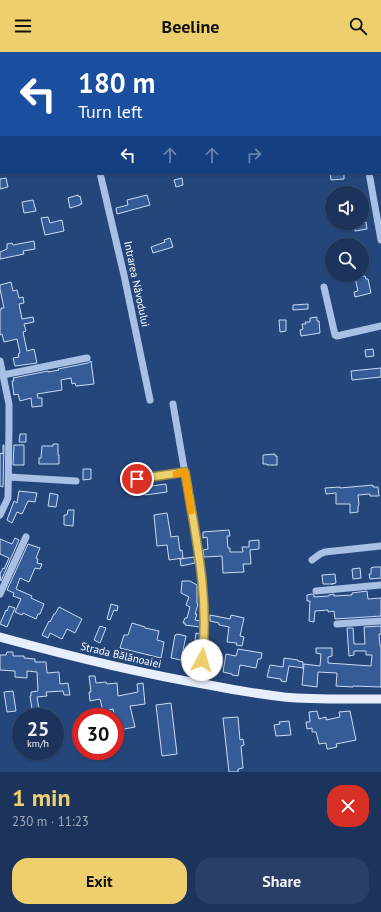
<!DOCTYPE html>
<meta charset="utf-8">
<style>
:root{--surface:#1c345c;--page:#293f65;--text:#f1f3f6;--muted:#a0aabb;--line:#3a4f72;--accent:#eecf6d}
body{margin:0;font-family:"PT Sans",sans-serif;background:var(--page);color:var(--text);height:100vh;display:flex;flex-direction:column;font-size:15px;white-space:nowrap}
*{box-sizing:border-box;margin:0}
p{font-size:13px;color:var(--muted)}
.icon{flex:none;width:22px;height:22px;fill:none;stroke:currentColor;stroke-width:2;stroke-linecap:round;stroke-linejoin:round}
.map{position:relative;height:720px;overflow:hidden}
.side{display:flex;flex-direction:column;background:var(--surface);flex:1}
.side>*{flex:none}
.banner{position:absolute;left:0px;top:0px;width:381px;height:122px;box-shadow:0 1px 3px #0004,0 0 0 1px var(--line);background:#1a4fa0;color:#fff;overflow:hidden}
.fabs{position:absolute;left:325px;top:134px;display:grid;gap:8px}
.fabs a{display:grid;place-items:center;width:44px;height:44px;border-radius:50%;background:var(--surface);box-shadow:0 1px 3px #0004,0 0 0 1px var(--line);font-size:20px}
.speed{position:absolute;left:12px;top:656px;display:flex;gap:8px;font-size:20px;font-weight:700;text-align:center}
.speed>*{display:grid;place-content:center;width:52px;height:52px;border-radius:50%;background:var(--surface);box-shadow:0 1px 3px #0004,0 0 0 1px var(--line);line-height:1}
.speed small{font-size:10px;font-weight:400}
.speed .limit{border:6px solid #d22;background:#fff;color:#111}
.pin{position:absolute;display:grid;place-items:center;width:34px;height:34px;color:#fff;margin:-17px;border:2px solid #fff;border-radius:50%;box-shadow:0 1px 4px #0007}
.me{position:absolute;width:44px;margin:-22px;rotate:6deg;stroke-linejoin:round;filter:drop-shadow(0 0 3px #0008)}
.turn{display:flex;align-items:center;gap:14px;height:84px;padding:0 12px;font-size:18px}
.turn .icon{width:52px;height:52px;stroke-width:2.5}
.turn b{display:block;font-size:28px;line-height:34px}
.lanes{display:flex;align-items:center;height:38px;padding:0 12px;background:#0003;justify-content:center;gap:20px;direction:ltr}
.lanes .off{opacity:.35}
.round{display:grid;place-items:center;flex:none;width:42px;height:42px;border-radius:16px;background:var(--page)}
.headline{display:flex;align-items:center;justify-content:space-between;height:68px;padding:0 12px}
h1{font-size:24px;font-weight:600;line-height:30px;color:var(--accent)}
.button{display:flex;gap:8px;margin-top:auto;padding:8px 12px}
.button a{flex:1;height:46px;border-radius:16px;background:var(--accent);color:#111;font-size:16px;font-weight:600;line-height:46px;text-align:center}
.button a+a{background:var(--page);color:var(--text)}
header{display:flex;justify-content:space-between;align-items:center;height:52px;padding:0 12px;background:var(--accent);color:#111;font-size:18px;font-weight:600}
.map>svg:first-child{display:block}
.building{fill:#355c97;stroke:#cbdbf4}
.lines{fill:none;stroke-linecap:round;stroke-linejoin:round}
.minor{stroke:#a8c0e4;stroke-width:7}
.major{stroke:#e8effc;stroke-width:9}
.route-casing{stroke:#9b8747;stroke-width:10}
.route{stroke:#eecf6d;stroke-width:7}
.slow{stroke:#f59e0b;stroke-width:7}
.labels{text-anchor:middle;stroke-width:4;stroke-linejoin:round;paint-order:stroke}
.street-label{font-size:11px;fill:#fff;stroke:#25467b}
</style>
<header><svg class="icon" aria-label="menu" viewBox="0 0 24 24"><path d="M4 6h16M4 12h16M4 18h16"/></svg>Beeline<svg class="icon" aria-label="search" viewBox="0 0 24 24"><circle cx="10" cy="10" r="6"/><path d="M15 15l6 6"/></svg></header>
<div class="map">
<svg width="381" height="720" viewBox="0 0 381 720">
<rect width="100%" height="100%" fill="#25467b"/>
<!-- building -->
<g class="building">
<polygon points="330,121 344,121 344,127 331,128"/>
<polygon points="6,126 8,135 0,137 0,127"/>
<polygon points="182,126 183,133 176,135 174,128"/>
<polygon points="78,143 79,145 80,144 82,152 80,152 80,153 70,156 68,146"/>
<polygon points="147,143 150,153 117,162 116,156 128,153 127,148"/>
<polygon points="33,148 36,159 24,161 22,150"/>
<polygon points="48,165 50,171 62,168 64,179 45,183 41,166"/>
<polygon points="366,170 367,177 355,179 354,171"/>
<polygon points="170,186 173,195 153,201 151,195 165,190 164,188"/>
<polygon points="34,189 35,197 23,199 24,202 0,207 0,200 7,197 7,192 12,191 13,193"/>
<polygon points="365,224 366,227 368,227 371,241 355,245 354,240 358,239 355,226"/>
<polygon points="11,230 13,239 17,238 19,246 23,245 24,251 19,252 22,267 33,265 34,270 24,272 26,279 23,280 27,299 34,297 37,311 15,314 13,306 19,305 18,302 20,301 17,287 4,290 2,282 0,283 0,258 1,258 1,256 4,256 0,237 0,233"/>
<polygon points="308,252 308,257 293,258 293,253"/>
<polygon points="317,265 317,269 319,269 320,281 301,284 300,278 303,277 302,272 306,272 305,270 310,270 310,266"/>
<polygon points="279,268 286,268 286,279 280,280"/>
<polygon points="373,297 374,304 366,305 365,298"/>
<polygon points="91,309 94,332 76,334 75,331 72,332 71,326 61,328 62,338 37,342 38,346 42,346 42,354 32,355 31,346 20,349 18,342 14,343 12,329 14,329 13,326 48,319 48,320 59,318 58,317 88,311"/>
<polygon points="381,316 381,325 352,328 351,319"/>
<polygon points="20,382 26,382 26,390 19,390"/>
<polygon points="53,392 58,392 58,403 59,403 59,412 39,412 39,406 41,406 42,394 53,394"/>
<polygon points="3,393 4,393 3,435 0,434 0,401 3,402"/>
<polygon points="14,393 24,393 24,413 13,413"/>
<polygon points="275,402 275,404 277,404 277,413 267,413 267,412 263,412 263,403"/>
<polygon points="83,417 91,417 91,427 83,428"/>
<polygon points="166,432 167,440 145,443 144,435"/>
<polygon points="373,433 373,435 378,435 379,444 370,444 370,442 358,443 359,453 358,454 358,460 350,461 350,452 336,452 336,441 326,442 325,436 340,435 340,436"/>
<polygon points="19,439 37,441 35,450 28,449 22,462 17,460 12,471 7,468 14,449 17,451"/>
<polygon points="50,441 58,443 56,455 48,454"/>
<polygon points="68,458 74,458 73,474 64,473 64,463 67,463"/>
<polygon points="167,461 171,485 178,484 180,499 182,498 183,506 169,508 167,493 157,494 154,463"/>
<polygon points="229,478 230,484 227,484 228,496 230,496 230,500 243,500 242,495 249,495 249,489 259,488 259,497 250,498 251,512 243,512 244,520 223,521 222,504 204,505 203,498 208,497 207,485 203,486 203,480"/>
<polygon points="15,486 19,488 1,529 0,522 3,516 4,517 9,506 0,502 0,487 12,492"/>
<polygon points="28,492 40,496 36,506 38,507 37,511 42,512 40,517 35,516 29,530 20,526 16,537 32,544 31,546 44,552 40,562 38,562 36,567 23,561 22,563 15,560 21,547 13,544 14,541 7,538"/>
<polygon points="194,505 195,511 181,514 180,507"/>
<polygon points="374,515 381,515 381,526 370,527 369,522 371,522 371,516"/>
<polygon points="360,516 361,526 353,527 352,517"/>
<polygon points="335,522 336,531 332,532 333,532 323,532 322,523"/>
<polygon points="182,529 190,529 197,533 197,551 198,552 195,562 197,562 195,568 200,569 200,575 185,573 185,571 183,571 185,566 187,566 190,555 186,553 189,545 181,541"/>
<polygon points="367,539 368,547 381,546 381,564 335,567 334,559 328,560 328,558 315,559 314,570 309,569 310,549 307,549 307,543 312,542 314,543 314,545 329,544 329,543 334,542 334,544 352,543 352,541"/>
<polygon points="111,552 118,554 117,559 114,558 110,568 107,567"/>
<polygon points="9,554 15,556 7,575 0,572 6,558 7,559"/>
<polygon points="59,555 82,567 75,581 67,577 62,587 50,581 48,586 42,583 49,569 50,570 54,562 55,562"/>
<polygon points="210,563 230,567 231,563 244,566 240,584 244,585 242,594 236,593 237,591 227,590 229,575 219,573 219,571 210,569"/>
<polygon points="132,571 145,575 145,576 159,579 157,588 164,590 161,606 120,596 124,583 128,583"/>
<polygon points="100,574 106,576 100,591 94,588"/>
<polygon points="381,574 381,582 379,582 380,594 381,594 381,635 353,634 353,635 336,634 337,621 318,620 317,635 302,633 304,612 320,614 321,602 316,601 316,596 332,596 332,604 328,605 328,611 371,614 372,603 366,603 366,599 354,599 354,603 349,604 347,576 353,576 354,592 365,592 364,575"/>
<polygon points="196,581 200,582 196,617 191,616"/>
<polygon points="177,582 186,584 181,608 171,606 175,583 176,583"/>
<polygon points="238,597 262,601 261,607 258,607 256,616 240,613 238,624 232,623 232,622 223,620 226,602 236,604"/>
<polygon points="7,600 13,600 13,604 24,604 24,606 35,607 35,610 46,610 47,621 59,620 60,632 68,631 70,643 64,643 63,639 46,640 47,644 37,645 40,663 33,664 30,644 31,644 31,640 38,639 37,620 27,619 27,626 15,625 15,619 0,618 0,603 6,603"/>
<polygon points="284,606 298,608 298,609 303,610 303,616 289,614 286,630 281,629 281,627 267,625 270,613 283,615"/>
<polygon points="89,624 95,624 96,631 106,630 107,632 117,631 118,644 138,640 137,632 143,631 145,652 130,654 135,675 124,677 124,679 119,680 117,669 116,670 113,657 103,659 100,647 90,649 89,640 91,640"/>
<polygon points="13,639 16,659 7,660 4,640"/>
<polygon points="171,651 177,702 162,704 156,653"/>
<polygon points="317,659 319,667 326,665 326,668 340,665 339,660 350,659 356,688 336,692 337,695 328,697 327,697 326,691 319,692 316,680 312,680 312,676 307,677 306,670 310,670 309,660"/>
<polygon points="238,665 240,688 243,687 244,693 241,694 243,716 238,717 238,720 229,720 223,666"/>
<polygon points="289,669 291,683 276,684 274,673 280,672 279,670"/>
</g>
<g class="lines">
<!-- minor -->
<g class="minor">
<polyline points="65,0 65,1"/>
<polyline points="351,0 352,1"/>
<polyline points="100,121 124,223 150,348"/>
<polyline points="369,121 381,188"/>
<polyline points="324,235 335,283 337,284 381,274"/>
<polyline points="0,309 9,352 9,374 8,446 0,463"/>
<polyline points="3,323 87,306"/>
<path d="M 173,352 L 200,508 C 203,537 206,566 204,595 C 203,607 201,619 199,632"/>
<polyline points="9,425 76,429"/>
<polyline points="137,427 185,420"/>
<polyline points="312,508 320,502 325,500 381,494"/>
<polyline points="316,539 381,533"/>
<polyline points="0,542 26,485"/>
<polyline points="337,572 381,569"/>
</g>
<!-- major -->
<g class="major">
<polyline points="13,1 15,0"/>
<polyline points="0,9 1,8"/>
<path d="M 0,585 C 69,604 139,621 209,633 C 234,638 259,642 284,645 C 316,648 349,647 381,647"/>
</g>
</g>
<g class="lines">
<!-- route casing -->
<g class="route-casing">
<path id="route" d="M 137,427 L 185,420 C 195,482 210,545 202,608"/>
</g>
<!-- route -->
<use href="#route" class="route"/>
<!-- slow -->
<polyline class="slow" points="176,422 185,420 191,459"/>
</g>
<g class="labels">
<!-- street labels -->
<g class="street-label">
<text transform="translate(137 232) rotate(78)" y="4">Intrarea Năvodului</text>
<text transform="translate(121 603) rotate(13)" y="4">Strada Bălănoaiei</text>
</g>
</g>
</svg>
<div class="fabs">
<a><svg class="icon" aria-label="sound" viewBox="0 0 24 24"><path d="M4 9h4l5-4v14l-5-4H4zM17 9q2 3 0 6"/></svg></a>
<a><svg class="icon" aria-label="search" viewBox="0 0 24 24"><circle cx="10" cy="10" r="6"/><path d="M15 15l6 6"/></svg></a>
</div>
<div class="speed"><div>25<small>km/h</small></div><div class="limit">30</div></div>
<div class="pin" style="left:137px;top:427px;background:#d93025"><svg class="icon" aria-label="arrive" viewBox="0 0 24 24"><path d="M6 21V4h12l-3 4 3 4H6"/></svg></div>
<svg class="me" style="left:202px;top:608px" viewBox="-20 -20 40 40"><circle r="19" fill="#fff"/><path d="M0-13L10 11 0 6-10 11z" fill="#eecf6d"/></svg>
<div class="banner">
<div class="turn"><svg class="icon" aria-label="left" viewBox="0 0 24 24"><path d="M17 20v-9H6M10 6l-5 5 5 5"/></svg><div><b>180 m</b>Turn left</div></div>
<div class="lanes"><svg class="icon" aria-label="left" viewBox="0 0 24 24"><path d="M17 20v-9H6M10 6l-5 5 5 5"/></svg><svg class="icon off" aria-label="ahead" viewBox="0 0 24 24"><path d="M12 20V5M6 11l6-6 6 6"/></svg><svg class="icon off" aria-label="ahead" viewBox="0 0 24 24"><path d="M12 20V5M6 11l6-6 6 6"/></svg><svg class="icon off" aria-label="right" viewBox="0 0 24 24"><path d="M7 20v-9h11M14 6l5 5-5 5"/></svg></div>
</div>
</div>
<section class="side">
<div class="headline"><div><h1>1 min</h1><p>230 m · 11:23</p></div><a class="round" style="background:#d93025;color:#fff"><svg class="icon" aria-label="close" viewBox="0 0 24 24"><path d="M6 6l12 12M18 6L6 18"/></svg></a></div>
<div class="button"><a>Exit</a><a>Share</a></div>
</section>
